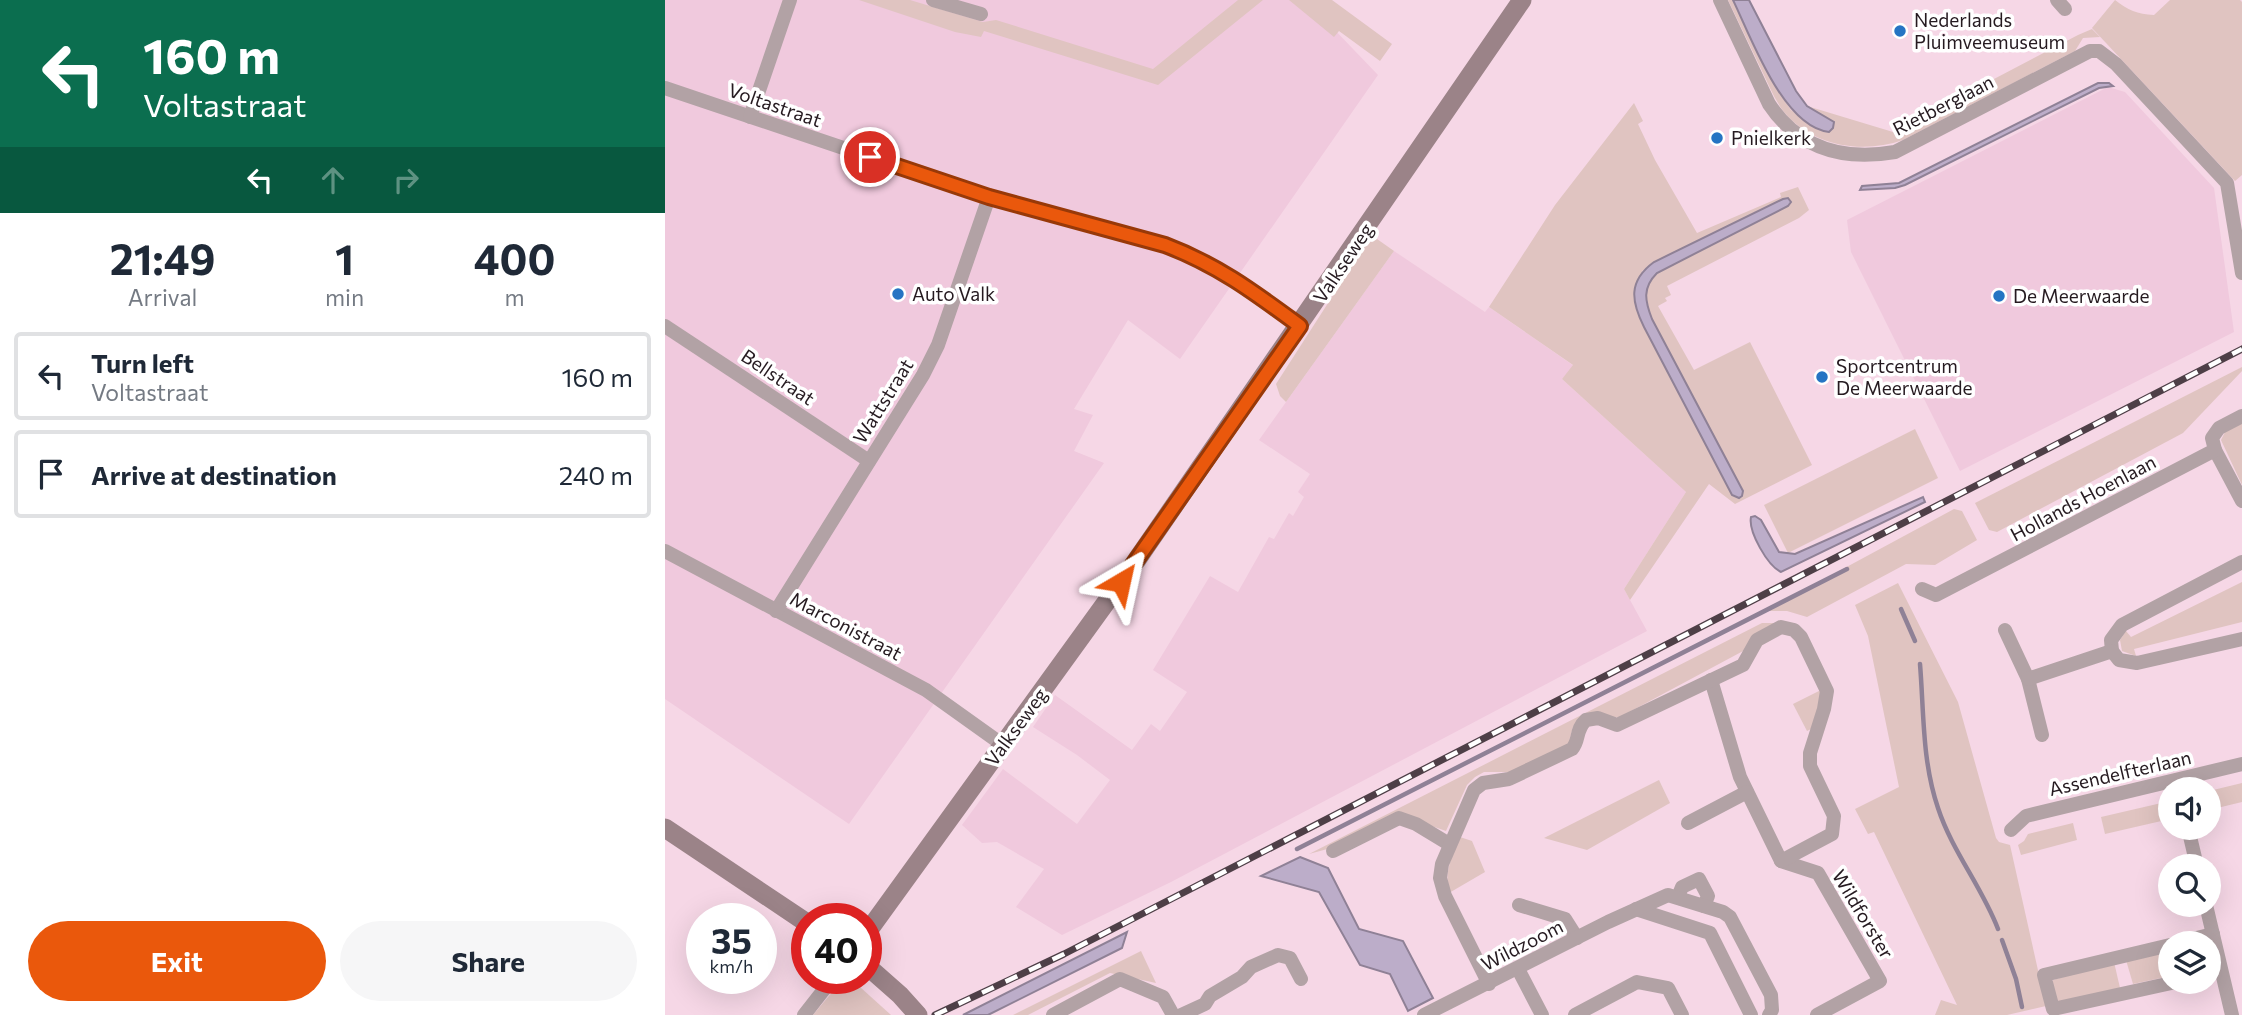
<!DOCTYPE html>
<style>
:root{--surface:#fff;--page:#f6f6f7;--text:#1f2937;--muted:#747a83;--line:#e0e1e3;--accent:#ea580c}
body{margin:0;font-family:Commissioner,sans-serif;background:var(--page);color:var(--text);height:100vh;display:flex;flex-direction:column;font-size:26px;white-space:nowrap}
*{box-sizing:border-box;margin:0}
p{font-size:23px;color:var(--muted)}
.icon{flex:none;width:38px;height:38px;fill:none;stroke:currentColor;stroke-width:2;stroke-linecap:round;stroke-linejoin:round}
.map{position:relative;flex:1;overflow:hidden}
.side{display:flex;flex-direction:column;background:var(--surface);width:665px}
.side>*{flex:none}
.guide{background:#0b6e4f;color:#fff;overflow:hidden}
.controls{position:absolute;left:1493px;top:777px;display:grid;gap:14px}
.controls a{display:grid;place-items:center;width:63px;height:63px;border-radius:50%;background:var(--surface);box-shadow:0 7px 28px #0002;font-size:35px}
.speed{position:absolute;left:21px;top:903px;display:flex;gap:14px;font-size:35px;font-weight:700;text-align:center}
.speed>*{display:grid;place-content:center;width:91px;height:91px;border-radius:50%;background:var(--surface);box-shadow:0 7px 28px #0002;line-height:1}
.speed small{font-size:18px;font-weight:400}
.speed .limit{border:10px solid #d22;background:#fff;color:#111}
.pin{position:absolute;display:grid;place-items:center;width:60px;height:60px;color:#fff;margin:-30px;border:4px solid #fff;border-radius:50%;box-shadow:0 2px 7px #0007}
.me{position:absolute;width:77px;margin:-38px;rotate:36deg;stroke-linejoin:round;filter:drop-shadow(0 0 5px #0008)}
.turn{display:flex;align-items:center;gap:24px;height:147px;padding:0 28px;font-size:32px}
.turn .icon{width:91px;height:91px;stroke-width:2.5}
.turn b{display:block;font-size:49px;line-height:60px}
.lanes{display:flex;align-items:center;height:66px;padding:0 28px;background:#0003;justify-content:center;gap:35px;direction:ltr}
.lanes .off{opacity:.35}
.eta{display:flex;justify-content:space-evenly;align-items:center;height:119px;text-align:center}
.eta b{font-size:42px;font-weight:700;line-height:49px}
.primary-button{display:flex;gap:14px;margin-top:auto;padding:14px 28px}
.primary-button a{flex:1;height:80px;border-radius:42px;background:var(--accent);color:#fff;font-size:28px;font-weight:700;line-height:80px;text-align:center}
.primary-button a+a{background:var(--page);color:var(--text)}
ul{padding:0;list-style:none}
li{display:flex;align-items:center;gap:21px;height:88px;margin:0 14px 10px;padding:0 14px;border:4px solid var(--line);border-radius:7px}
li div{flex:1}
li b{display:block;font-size:26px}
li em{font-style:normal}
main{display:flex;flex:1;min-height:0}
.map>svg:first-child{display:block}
.built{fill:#f0c9dd}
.green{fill:#e0c4c1;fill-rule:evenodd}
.water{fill:#bcadc9;stroke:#8f8196;stroke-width:2}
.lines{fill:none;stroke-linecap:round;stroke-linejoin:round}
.stream{stroke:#8f8196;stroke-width:4.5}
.street{stroke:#b2a2a5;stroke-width:14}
.secondary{stroke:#9b8388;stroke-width:19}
.rail-casing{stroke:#4e3f47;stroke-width:7}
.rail{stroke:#fff;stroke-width:4.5;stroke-dasharray:13;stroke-linecap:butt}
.route-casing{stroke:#983908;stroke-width:18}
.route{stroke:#ea580c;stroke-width:12}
.poi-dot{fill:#2574c3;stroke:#fff;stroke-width:2.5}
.labels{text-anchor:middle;stroke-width:7;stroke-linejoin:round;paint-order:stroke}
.poi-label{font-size:19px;fill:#251a20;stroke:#fff;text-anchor:start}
.street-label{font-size:19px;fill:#251a20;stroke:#fff}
</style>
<main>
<section class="side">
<div class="guide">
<div class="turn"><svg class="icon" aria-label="left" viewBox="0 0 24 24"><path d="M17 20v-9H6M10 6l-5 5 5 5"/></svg><div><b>160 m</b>Voltastraat</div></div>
<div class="lanes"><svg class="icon" aria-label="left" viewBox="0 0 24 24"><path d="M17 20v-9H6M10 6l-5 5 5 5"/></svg><svg class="icon off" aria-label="ahead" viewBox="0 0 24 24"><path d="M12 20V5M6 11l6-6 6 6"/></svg><svg class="icon off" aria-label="right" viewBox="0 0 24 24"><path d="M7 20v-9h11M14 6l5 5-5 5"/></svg></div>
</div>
<div class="eta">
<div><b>21:49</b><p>Arrival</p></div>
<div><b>1</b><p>min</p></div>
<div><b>400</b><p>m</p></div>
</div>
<ul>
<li><svg class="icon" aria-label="left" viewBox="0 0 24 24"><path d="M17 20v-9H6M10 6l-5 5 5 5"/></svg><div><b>Turn left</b><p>Voltastraat</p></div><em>160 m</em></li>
<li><svg class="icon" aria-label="arrive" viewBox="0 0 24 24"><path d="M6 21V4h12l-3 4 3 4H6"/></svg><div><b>Arrive at destination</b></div><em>240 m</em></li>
</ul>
<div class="primary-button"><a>Exit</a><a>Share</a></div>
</section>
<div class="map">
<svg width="1577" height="1015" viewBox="0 0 1577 1015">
<rect width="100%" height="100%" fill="#f6d7e6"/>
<!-- built -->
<g class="built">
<polygon points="0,0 641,0 713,75 515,359 463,320 409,409 428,415 409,451 439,463 184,824 0,699"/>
<polygon points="1443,87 1460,92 1549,188 1569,332 1295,471 1186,252 1182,220"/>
<polygon points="729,251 820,312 824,307 909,366 897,379 1021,492 959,589 982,631 506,882 397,935 351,907 379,869 332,842 317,843 297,825 338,769 412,824 445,780 412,755 368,727 390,695 467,750 486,724 495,731 522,692 488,670 545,576 573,592 604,537 609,539 624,513 628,516 639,497 633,492 645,474 594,440"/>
</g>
<!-- green -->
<g class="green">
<polygon points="194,0 245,0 318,22 331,20 488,69 573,0 598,0 493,85 319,31 316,37 290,32"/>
<polygon points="624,0 667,0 727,44 715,61 674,31 669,37"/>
<path d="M 1063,0 L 1068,0 L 1113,91 L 1126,110 L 1158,131 L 1163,132 L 1168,128 L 1169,122 L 1142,106 L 1228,132 L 1413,35 L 1427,29 L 1435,37 L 1418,38 L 1410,51 L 1238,140 C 1198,154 1148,147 1119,112 C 1109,99 1103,83 1096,69 C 1085,46 1074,23 1063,0 Z"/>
<path d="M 1450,0 C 1463,10 1472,14 1489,15 L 1505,0 L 1575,0 L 1577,2 L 1577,175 L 1570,181 L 1427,28 Z"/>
<path d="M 969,103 L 978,121 L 973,124 L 990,160 L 1032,233 L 1116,197 L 1115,193 L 1133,187 L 1144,210 L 1134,218 L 1002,286 L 1006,295 L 1000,298 L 1002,301 L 993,306 L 1029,370 L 1085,342 L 1147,465 L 1070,504 L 1044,484 L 965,600 L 959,589 L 1021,492 L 897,379 L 908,365 L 824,307 L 890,205 ZM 1126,202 L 1123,206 L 992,273 C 977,288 980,301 987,319 L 1078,491 L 1077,497 L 1074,498 L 1067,495 L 979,327 L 977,271 Z"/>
<polygon points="712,239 729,251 621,402 615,396 611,384 701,244"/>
<polygon points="1577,367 1577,371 1518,433 1332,532 1324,530 1310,503"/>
<polygon points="1577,423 1577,485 1556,440 1560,432"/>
<polygon points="1250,429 1273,478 1123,553 1099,505"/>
<polygon points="1289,509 1297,511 1312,540 1270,565 1241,564 1142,617 1122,611 1100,611"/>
<polygon points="1577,582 1577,622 1469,649 1471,656 1457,651 1455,640 1461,631 1466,637"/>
<polygon points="1233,583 1293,702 1331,838 1334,842 1345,845 1381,1006 1342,1015 1270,1015 1276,1000 1292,1005 1209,832 1203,834 1190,809 1234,787 1203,636 1190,605"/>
<polygon points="1097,623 1116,623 1080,650 955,717 913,720 908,727 903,745 847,772 819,772 810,777 802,785 781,831 735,815 666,848 644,854"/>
<polygon points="1156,690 1150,727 1142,731 1128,704"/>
<polygon points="994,780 1005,803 922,850 879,838"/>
<polygon points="1577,783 1577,802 1544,810 1544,791"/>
<polygon points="1505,801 1505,819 1440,834 1436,817"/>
<polygon points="1408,823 1412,840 1356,855 1353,845 1359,841 1363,834"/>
<path d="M 795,837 L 807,841 L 820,872 L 784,893 C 779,872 787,856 795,837 Z"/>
<polygon points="1505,949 1505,976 1468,984 1461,960"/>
<polygon points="476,951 491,983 445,973 363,1015 348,1015"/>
<polygon points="1449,962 1455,988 1397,1003 1392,1000 1386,985 1388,980"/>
<polygon points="179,978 185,978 226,1015 148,1015"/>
</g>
<!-- water -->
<g class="water">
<path d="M 1068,0 L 1084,0 L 1131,91 L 1142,106 L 1169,122 L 1168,128 L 1164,132 C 1118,127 1086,37 1068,0 Z"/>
<polygon points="1433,83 1444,83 1448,86 1434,88 1240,185 1230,188 1195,190 1197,186 1234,183"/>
<path d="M 1123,198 L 1126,202 L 1123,206 L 992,273 C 977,288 980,301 987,319 L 1078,491 L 1077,496 L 1074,498 L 1067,495 L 979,327 C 966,301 963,281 989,262 L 1118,199 Z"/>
<path d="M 1258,497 L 1260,502 L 1116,572 C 1103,566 1083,532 1086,517 L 1090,516 L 1096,520 L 1114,552 L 1130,554 Z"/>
<polygon points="635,857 663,868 694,929 738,941 768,998 743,1011 725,974 695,965 654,892 596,876"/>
<polygon points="462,932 457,948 323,1015 298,1015"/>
</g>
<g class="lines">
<!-- stream -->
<g class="stream">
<polyline points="1236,609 1250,641"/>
<path d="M 1255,664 C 1259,713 1257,761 1273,808 C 1287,851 1317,887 1333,929"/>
<polyline points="632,849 1182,569"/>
<polyline points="1337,940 1351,979 1357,1007"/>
</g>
<!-- street -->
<g class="street">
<polyline points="268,0 316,14"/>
<path d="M 1055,0 L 1104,104 C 1134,149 1178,161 1230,152 L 1425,51 L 1434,51 L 1451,64 L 1562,183 L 1577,273"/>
<polyline points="1392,0 1400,9"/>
<path d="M 0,88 L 324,197 L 501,245 C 553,265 590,293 635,326"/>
<polyline points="85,117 125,0"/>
<polyline points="0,326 204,461"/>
<polyline points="1550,450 1577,501"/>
<polyline points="0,551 261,690 338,745"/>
<polyline points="1257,589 1271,595 1550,450 1547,438 1554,428 1577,416"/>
<polyline points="111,611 258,375 273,345 324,197"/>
<polyline points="1340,630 1363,679 1377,735"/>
<polyline points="1447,651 1446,640 1457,625 1577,562"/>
<polyline points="1363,679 1447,651 1454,660 1472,663 1577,639"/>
<polyline points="1046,680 1075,777 1116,861 1153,873 1215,981 1152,1015"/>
<polyline points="1023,823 1082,792"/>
<polyline points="1523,828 1532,866"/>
<polyline points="1346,830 1361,816 1577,764"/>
<polyline points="668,851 734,818 751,824 784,844"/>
<polyline points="1013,897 1017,887 1034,879 1043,896 1039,906"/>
<polyline points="854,905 900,919 912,938"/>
<polyline points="1541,905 1567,1015"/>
<polyline points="971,909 1045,933 1086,1015"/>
<polyline points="1511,943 1548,934"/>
<polyline points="1505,945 1379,975 1388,1009 1511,982"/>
<polyline points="853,969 877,1015"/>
<path d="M 824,984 L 780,896 L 775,878 L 777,864 L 809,790 L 818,783 L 844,779 L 907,749 C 915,740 910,730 921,720 L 933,718 L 952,725 L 1078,665 L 1092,640 L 1116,627 L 1129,630 L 1136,637 L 1162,691 L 1159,709 L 1145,753 L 1145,766 L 1169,816 L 1167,834 L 1116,861"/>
<polyline points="139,1015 168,978"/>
<polyline points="388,1015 455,979 498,997 508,1015"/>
<polyline points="516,1015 540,1004 545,996 577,977 586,967 613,955 625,958 636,979"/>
<polyline points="759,1015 943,922 1003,895 1058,912 1065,917 1106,995 1107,1010 1104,1015"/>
<polyline points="910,1015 972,982 1003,988 1017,1015"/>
</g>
<!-- secondary -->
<g class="secondary">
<polyline points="0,828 142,923"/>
<polyline points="201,934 471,561 857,0"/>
<polyline points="201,965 235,995 253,1015"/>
</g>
<!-- rail casing -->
<g class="rail-casing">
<polyline id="rail" points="270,1015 399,954 1577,349"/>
</g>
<!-- rail -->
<use href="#rail" class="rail"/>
</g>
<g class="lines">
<!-- route casing -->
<g class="route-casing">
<path id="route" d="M 205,157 L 324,197 L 500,245 C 553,265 590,293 635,326 L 456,582"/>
</g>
<!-- route -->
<use href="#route" class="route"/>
</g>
<!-- markers -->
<g class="poi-dot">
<circle cx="1235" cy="31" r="7"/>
<circle cx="1052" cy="138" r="7"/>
<circle cx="233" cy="294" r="7"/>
<circle cx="1334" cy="296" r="7"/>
<circle cx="1157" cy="377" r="7"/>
</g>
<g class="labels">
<!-- poi labels -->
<g class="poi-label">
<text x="1249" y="27">Nederlands<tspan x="1249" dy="22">Pluimveemuseum</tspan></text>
<text x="1066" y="145">Pnielkerk</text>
<text x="247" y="301">Auto Valk</text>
<text x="1348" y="303">De Meerwaarde</text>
<text x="1171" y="373">Sportcentrum<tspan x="1171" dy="22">De Meerwaarde</tspan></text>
</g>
<!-- street labels -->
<g class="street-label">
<text transform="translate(110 105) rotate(19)" y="7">Voltastraat</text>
<text transform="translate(1278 105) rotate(-27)" y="7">Rietberglaan</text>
<text transform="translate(678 263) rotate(-56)" y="7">Valkseweg</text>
<text transform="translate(113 377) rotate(34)" y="7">Bellstraat</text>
<text transform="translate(218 401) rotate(-58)" y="7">Wattstraat</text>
<text transform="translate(1418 498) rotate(-28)" y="7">Hollands Hoenlaan</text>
<text transform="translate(181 626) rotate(28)" y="7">Marconistraat</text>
<text transform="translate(351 727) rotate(-54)" y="7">Valkseweg</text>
<text transform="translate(1455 773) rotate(-13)" y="7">Assendelfterlaan</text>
<text transform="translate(1198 914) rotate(59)" y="7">Wildforster</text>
<text transform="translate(857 945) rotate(-27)" y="7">Wildzoom</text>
</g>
</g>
</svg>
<div class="controls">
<a><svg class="icon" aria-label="sound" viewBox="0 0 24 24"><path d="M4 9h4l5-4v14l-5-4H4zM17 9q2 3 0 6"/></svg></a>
<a><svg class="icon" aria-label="search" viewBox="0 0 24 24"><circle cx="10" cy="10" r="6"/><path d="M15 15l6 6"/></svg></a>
<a><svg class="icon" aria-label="layers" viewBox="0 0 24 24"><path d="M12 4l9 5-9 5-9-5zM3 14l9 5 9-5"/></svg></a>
</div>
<div class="speed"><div>35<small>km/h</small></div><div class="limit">40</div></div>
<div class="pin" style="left:205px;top:157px;background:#d93025"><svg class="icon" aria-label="arrive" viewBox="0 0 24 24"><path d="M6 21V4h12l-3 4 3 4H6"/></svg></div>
<svg class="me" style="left:456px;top:582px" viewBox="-20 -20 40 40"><path d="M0-17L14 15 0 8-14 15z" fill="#ea580c" stroke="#fff" stroke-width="4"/></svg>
</div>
</main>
